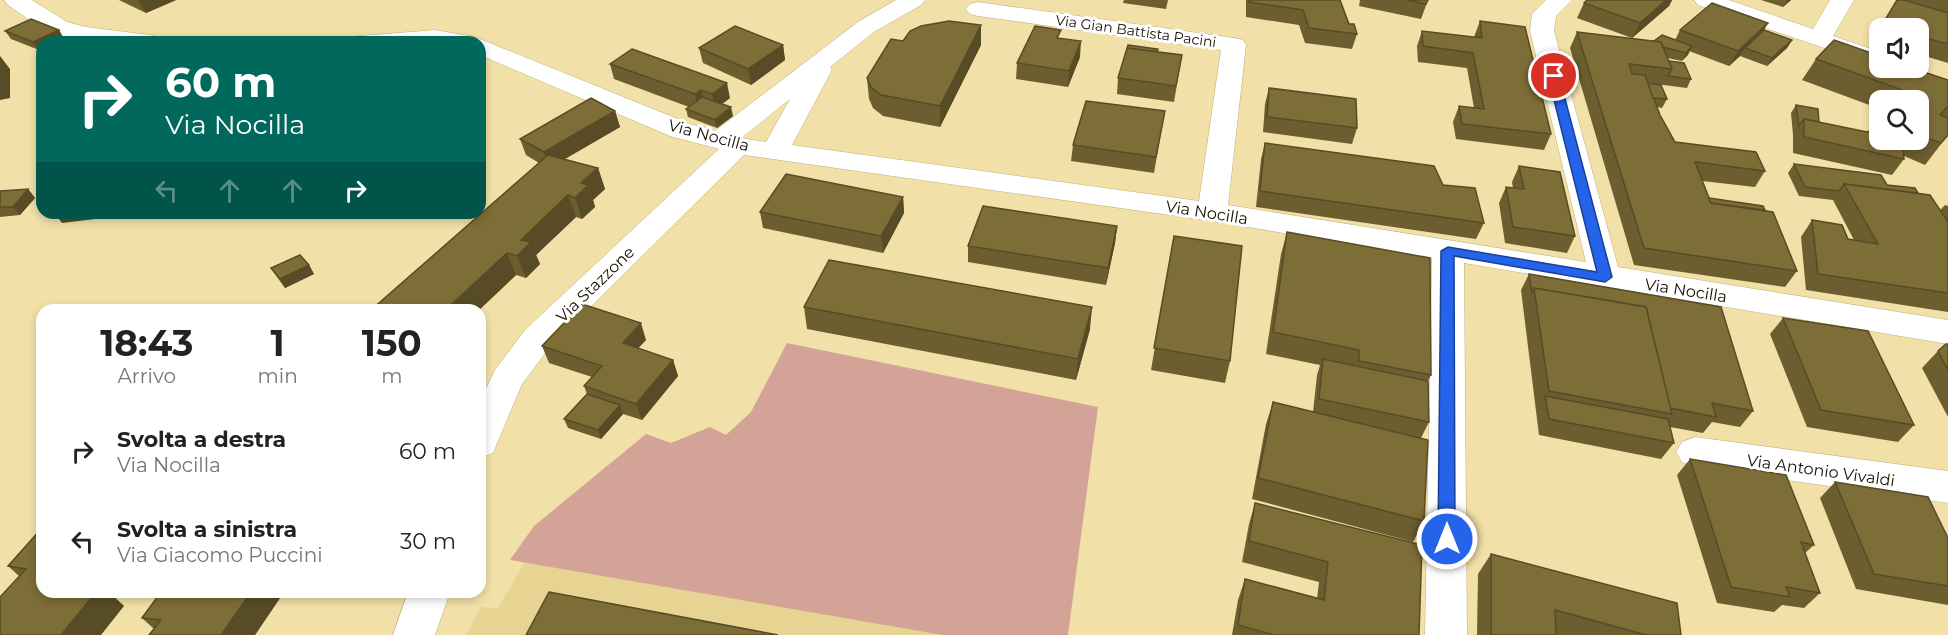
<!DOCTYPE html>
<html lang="it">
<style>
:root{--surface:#fff;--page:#f6f6f6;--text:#222;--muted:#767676}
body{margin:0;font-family:Montserrat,sans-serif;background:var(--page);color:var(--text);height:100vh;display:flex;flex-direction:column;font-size:22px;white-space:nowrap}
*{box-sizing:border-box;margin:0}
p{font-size:20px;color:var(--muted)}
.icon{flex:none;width:33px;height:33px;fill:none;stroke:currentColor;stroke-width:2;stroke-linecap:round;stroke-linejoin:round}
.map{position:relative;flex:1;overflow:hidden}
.drawer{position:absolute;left:36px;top:304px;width:450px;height:294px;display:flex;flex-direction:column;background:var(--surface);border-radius:18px;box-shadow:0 3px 9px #0003}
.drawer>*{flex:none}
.top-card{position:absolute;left:36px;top:36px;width:450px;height:183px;border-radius:18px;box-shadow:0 3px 9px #0003;background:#00695c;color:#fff;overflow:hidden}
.buttons{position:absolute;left:1869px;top:18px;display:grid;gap:12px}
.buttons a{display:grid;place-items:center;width:60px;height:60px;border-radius:12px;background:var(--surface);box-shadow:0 3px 9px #0003;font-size:30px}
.pin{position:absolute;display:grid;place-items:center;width:51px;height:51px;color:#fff;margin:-26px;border:3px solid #fff;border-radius:50%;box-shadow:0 2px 6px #0007}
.me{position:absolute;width:66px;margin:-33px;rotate:0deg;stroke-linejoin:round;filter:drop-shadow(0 0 4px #0008)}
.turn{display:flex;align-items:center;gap:21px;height:126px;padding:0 30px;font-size:27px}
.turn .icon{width:78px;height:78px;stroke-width:2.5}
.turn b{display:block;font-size:42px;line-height:51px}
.lanes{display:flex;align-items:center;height:57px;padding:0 30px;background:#0003;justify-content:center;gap:30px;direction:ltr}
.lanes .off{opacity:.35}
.eta{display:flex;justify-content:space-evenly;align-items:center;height:102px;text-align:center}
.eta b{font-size:36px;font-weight:700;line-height:42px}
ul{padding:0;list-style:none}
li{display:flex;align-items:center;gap:18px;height:90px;padding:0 30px}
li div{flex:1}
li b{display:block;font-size:22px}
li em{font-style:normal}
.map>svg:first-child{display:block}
.built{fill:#e7d493}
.green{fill:#d4a397}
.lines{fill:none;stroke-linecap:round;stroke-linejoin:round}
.minor-casing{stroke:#bfaf77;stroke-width:1}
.minor{fill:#fff;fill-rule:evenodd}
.wall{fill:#6c5e2f}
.shaded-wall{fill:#584c26}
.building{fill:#7d6d37;stroke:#584c26;stroke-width:1.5}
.route{fill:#2563eb;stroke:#184099;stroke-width:1.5}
.labels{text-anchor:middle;stroke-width:6;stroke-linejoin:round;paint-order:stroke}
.far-street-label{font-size:14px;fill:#161000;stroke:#fff}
.street-label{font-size:16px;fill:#161000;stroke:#fff}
</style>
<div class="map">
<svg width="1948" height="635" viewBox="0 0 1948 635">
<rect width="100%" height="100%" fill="#f1e0a7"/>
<!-- built -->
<polygon class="built" points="525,562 942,635 466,635 481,607 498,608"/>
<!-- green -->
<polygon class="green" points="787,343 1098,407 1068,635 942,635 510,560 534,526 646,434 671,443 710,427 726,435 751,412"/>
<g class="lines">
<!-- minor casing -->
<g class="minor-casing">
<g id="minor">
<path d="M 4,0 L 32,0 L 67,22 L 86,27 L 150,35 L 159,37 L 162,42 C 126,42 86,47 51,32 C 36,26 22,14 8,5 Z"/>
<path d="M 896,0 L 925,0 L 921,5 L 874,32 L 830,67 L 832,70 L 792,145 L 1199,201 L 1221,50 L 978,16 L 970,14 L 966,9 L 970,4 L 978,2 L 1234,38 L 1243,40 L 1246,45 L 1228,205 L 1586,262 L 1530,31 L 1532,14 L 1546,0 L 1572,0 L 1556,16 L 1554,31 L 1618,267 L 1948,320 L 1948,344 L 1464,263 L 1467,635 L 1425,635 L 1432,258 L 1212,221 L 744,155 L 549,348 L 522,384 L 493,453 L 480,458 L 480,401 L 495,370 L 525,330 L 719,149 L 670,136 L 480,55 L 480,42 L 344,42 L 347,37 L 435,30 L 475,37 L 690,124 L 715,131 L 858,22 ZM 790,99 L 766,142 L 741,138 Z"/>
<polygon points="1694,0 1729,0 1813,29 1830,0 1854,0 1833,36 1880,52 1880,67 1698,5"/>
<polygon points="1695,437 1948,471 1948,503 1695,467 1682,462 1676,452 1682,442"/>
<polygon points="408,592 450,592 435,635 393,635"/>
</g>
</g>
<!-- minor -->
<use href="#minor" class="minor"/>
</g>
<!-- wall -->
<g class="wall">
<polygon points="119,0 176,0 146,13"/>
<polygon points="1124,0 1168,0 1166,9 1123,3"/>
<polygon points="1246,0 1340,0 1349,24 1357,34 1352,49 1305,43 1299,25 1246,17"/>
<polygon points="1360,0 1428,0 1421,19 1359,6"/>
<polygon points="1587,0 1672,0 1669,6 1632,38 1577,18 1584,3"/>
<polygon points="1761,0 1791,0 1783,7"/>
<polygon points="1897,0 1948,0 1948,63 1918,54 1918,28 1880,28 1880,42 1872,40"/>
<polygon points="1480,21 1551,134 1544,150 1456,139 1453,122 1459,106 1474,108 1467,68 1418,62 1417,46 1422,31 1474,37"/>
<polygon points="1768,23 1764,30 1792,40 1787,48 1767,66 1740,56 1729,66 1689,51 1682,61 1667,58 1669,61 1691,79 1687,88 1648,83 1667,99 1662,108 1657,107 1660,115 1675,142 1765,171 1755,187 1702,181 1709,198 1765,210 1797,271 1785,287 1634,265 1570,48 1577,32 1654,41 1675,40 1680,30"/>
<polygon points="59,30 64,39 42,42 42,49 39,50 11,39 5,31"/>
<polygon points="1060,38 1080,57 1068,87 1016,79 1017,63"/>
<polygon points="903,41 981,45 940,127 883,116 873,108 869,99 867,78"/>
<polygon points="783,45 785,60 751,85 703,63 699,48"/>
<polygon points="1158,52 1182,55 1174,102 1117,94 1118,78"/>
<polygon points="1816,59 1948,80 1948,135 1925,165 1904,156 1904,159 1892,175 1793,153 1793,135 1791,113 1796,105 1819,122 1880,140 1918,140 1918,100 1880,100 1880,109 1802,80"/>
<polygon points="610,64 730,98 722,104 733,116 717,128 688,117 686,109 689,107 614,79"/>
<polygon points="1269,88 1357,128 1352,144 1263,132 1265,104"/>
<polygon points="615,111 620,127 565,159 598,168 605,189 593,200 595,207 582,219 576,217 536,255 540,264 526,278 516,275 479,310 371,310 539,163 526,155 520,139"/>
<polygon points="1162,127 1154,173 1071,161 1073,145"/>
<polygon points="1265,143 1443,185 1484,223 1476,239 1256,207 1261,159"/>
<polygon points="1794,164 1887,185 1918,193 1940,210 1945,205 1948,206 1948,312 1806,290 1801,237 1812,220 1848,239 1854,240 1833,200 1799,196 1788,173"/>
<polygon points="1519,166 1575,236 1567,253 1505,243 1499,203 1506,187 1513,188 1512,182"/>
<polygon points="28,189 35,198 20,215 0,217 0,191"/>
<polygon points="903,197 904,213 883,253 763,228 760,212"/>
<polygon points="1117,226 1115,243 1106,285 968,262 968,246"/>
<polygon points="1287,232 1431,375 1428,381 1429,422 1421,438 1424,521 1413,542 1252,499 1266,424 1273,402 1313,412 1317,375 1320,365 1266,354 1281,254"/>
<polygon points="1174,236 1230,361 1225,383 1151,370"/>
<polygon points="309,265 314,274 285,288 277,277 271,268"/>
<polygon points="1529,274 1753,411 1740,427 1712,422 1703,433 1670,427 1674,443 1661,459 1539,435 1521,290"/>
<polygon points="804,307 1090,329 1076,380 807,329"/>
<polygon points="1783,318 1914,425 1898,442 1807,427 1770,334"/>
<polygon points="646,340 638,348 673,360 678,376 642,420 623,414 601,439 568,428 564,419 587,394 584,386 592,377 549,363 542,346"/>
<polygon points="1948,344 1948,417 1922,368 1938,351"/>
<polygon points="1690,459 1814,545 1805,553 1820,593 1804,608 1782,605 1774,612 1717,603 1677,475"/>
<polygon points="1835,482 1948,538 1948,605 1856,589 1820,498"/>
<polygon points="1255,503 1419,635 1232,635 1238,600 1245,579 1317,599 1319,582 1242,562 1249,524"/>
<polygon points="42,528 112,595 124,606 19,576 8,566"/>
<polygon points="1491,554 1681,635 1477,635 1478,574"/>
<polygon points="161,592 284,592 255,635 154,629 142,618"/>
</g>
<!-- shaded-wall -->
<g class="shaded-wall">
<polygon points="138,0 176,0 146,13"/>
<polygon points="1666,0 1672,0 1669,6 1632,38 1640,23"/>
<polygon points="1787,0 1791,0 1783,7"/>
<polygon points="1768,23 1759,38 1745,48 1740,56 1729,66 1738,51"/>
<polygon points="981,25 981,45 940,127 940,106"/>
<polygon points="59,30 64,39 57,42 42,42 42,49 39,50 33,42"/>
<polygon points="1792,40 1787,48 1767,66 1772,58"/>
<polygon points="1081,41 1080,57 1068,87 1069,71"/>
<polygon points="783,45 785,60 751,85 748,69"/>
<polygon points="1692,46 1688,55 1682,61 1686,53"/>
<polygon points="0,56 10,69 10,98 0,100"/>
<polygon points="727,83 730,98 715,109 712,94"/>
<polygon points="701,90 704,106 698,110 695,94"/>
<polygon points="731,107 733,116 717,128 715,120"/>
<polygon points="615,111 620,127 549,168 544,152"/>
<polygon points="598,168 605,189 593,200 595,207 582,219 575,198 581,183"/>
<polygon points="28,189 35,198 20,215 13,207"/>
<polygon points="568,195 576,217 536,255 540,264 526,278 517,256 521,240"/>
<polygon points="903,197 904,213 883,253 881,236"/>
<polygon points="66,213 98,213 95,219 62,223 55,214"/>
<polygon points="1117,226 1115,243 1106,285 1108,268"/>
<polygon points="507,253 516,275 479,310 453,310 450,306"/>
<polygon points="309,265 314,274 285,288 280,279"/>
<polygon points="1092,307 1090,329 1076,380 1078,359"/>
<polygon points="641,323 646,340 628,359 623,343"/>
<polygon points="673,360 678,376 642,420 636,404"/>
<polygon points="620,405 623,414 601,439 598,430"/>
<polygon points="92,592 113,592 112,595 124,606 101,635 61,635"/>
<polygon points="251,592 284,592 255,635 221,635"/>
</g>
<!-- building -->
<g class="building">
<polygon points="1249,0 1340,0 1349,24 1354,24 1357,34 1309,28 1303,10 1249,2"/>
<polygon points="1407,0 1428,0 1426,4"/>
<polygon points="1587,0 1666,0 1640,23 1584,3"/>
<polygon points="1897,0 1904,0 1948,13 1948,44 1918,36 1918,28 1895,28 1882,25"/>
<polygon points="1712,3 1768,23 1738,51 1680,30"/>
<polygon points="31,19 59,30 33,42 5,31"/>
<polygon points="949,21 981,25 940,106 881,95 871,87 867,78 891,39 903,41 910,31 921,26"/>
<polygon points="1480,21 1525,27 1551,134 1462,124 1459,106 1484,109 1473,53 1423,46 1422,31 1482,38"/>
<polygon points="735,26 783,45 748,69 699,48"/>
<polygon points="1035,26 1061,30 1057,38 1081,41 1069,71 1017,63"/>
<polygon points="1764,30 1792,40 1772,58 1745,48"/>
<polygon points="1577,32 1661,42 1672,69 1629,64 1632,74 1645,75 1660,115 1675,142 1756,152 1765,171 1695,162 1711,203 1773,212 1797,271 1644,248"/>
<polygon points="1662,35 1692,46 1686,53 1663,47 1661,42 1654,41"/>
<polygon points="1834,40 1880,56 1880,68 1912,68 1948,80 1948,106 1940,115 1948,118 1948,135 1941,143 1918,135 1918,100 1901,100 1908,92 1816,59"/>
<polygon points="1128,45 1158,49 1157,52 1127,49"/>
<polygon points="1127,48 1182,55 1176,86 1118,78"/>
<polygon points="632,49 727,83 712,94 701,90 695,94 610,64"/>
<polygon points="1669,61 1684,63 1691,79 1668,76 1672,69"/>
<polygon points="1648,83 1661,85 1667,99 1653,98"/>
<polygon points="1269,88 1356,99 1357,128 1267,117"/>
<polygon points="702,97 731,107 715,120 686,109"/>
<polygon points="591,98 615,111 544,152 520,139"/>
<polygon points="1086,101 1165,111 1156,157 1073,145"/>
<polygon points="1796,105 1818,109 1819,122 1804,119 1799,126"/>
<polygon points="1804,119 1867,132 1880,127 1880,140 1902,140 1904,159 1804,137"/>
<polygon points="1265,143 1434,166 1443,185 1475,188 1484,223 1260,191"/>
<polygon points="548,155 598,168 581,183 588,185 575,198 568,195 521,240 531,242 517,256 507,253 450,306 461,309 459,310 371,310"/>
<polygon points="1794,164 1881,175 1887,185 1915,188 1918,193 1844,184 1839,191 1805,187"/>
<polygon points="1519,166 1560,172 1575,236 1513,227 1506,187 1524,189"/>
<polygon points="786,174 903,197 881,236 760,212"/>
<polygon points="1844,184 1930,195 1948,222 1948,293 1818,274 1812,220 1842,225 1848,239 1878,244"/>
<polygon points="28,189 13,207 0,207 0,191"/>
<polygon points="1709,198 1763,206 1765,210 1711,203"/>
<polygon points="983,206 1117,226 1108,268 968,246"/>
<polygon points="1287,232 1430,258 1431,375 1359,361 1359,350 1273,332"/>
<polygon points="1174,236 1242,246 1230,361 1154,348"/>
<polygon points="300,255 309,265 280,279 271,268"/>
<polygon points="829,260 1092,307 1078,359 804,307"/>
<polygon points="1529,274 1721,307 1753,411 1712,403 1716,417 1670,408 1646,307 1534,288 1532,293"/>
<polygon points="1534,288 1646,307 1672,414 1549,391"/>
<polygon points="582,304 641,323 623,343 673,360 636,404 584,386 602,366 542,346"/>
<polygon points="1783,318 1868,331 1914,425 1821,410"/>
<polygon points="1946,344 1948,344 1948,370 1938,351"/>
<polygon points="1323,359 1428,381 1429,422 1319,399"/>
<polygon points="587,394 620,405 598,430 564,419"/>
<polygon points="1545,396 1668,419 1674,443 1549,419"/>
<polygon points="1273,402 1428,440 1424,521 1258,478"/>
<polygon points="1690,459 1786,475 1814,545 1801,542 1820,593 1786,587 1790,597 1731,587"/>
<polygon points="1835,482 1928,497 1948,538 1948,586 1874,574"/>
<polygon points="1255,503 1422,545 1419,635 1274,635 1238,625 1245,579 1324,600 1328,562 1249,541"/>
<polygon points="42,528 42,592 96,592 61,635 0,635 0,597 26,569 8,566"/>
<polygon points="1491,554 1677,603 1681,635 1646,635 1555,610 1556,635 1491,635"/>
<polygon points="161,592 251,592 221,635 149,635 161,620 142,618"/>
<polygon points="549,592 778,635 526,635"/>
</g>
<!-- route -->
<polygon class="route" points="1554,73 1559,76 1612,277 1605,282 1454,256 1455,539 1452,544 1447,546 1441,544 1438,539 1441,251 1448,247 1597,272 1548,76"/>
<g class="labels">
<!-- far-street labels -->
<g class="far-street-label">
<text transform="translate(1136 31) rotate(8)" y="5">Via Gian Battista Pacini</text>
</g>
<!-- street labels -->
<g class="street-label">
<text transform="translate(709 135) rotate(15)" y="6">Via Nocilla</text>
<text transform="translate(1207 212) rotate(9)" y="6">Via Nocilla</text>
<text transform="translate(595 284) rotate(-44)" y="6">Via Stazzone</text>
<text transform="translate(1686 290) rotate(9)" y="6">Via Nocilla</text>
<text transform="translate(1821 470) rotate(8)" y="6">Via Antonio Vivaldi</text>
</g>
</g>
</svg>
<div class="buttons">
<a><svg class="icon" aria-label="sound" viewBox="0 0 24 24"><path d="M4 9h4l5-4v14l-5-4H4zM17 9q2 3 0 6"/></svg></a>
<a><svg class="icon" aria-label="search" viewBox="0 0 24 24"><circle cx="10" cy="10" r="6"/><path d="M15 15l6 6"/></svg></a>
</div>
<div class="pin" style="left:1554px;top:76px;background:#d93025"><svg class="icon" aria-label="arrive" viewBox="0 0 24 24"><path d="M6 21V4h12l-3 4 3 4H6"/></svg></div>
<svg class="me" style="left:1447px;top:539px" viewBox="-20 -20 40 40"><circle r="17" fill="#2563eb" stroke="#fff" stroke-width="3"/><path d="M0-11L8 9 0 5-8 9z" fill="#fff"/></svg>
<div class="top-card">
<div class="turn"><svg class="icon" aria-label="right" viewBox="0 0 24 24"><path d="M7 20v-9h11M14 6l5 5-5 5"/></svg><div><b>60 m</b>Via Nocilla</div></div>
<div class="lanes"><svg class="icon off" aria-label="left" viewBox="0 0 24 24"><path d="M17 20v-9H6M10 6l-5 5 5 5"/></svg><svg class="icon off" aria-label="ahead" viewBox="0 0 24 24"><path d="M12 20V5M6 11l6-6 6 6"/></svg><svg class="icon off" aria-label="ahead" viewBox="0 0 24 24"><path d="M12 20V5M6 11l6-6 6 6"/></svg><svg class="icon" aria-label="right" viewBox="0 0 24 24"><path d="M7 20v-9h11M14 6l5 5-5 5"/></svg></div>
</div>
<section class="drawer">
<div class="eta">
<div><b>18:43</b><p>Arrivo</p></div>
<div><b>1</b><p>min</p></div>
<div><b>150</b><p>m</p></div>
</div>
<ul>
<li><svg class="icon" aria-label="right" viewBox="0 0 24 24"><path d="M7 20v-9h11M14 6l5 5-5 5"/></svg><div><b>Svolta a destra</b><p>Via Nocilla</p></div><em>60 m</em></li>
<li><svg class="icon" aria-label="left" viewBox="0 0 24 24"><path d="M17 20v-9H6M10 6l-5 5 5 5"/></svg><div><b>Svolta a sinistra</b><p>Via Giacomo Puccini</p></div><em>30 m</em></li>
</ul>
</section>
</div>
